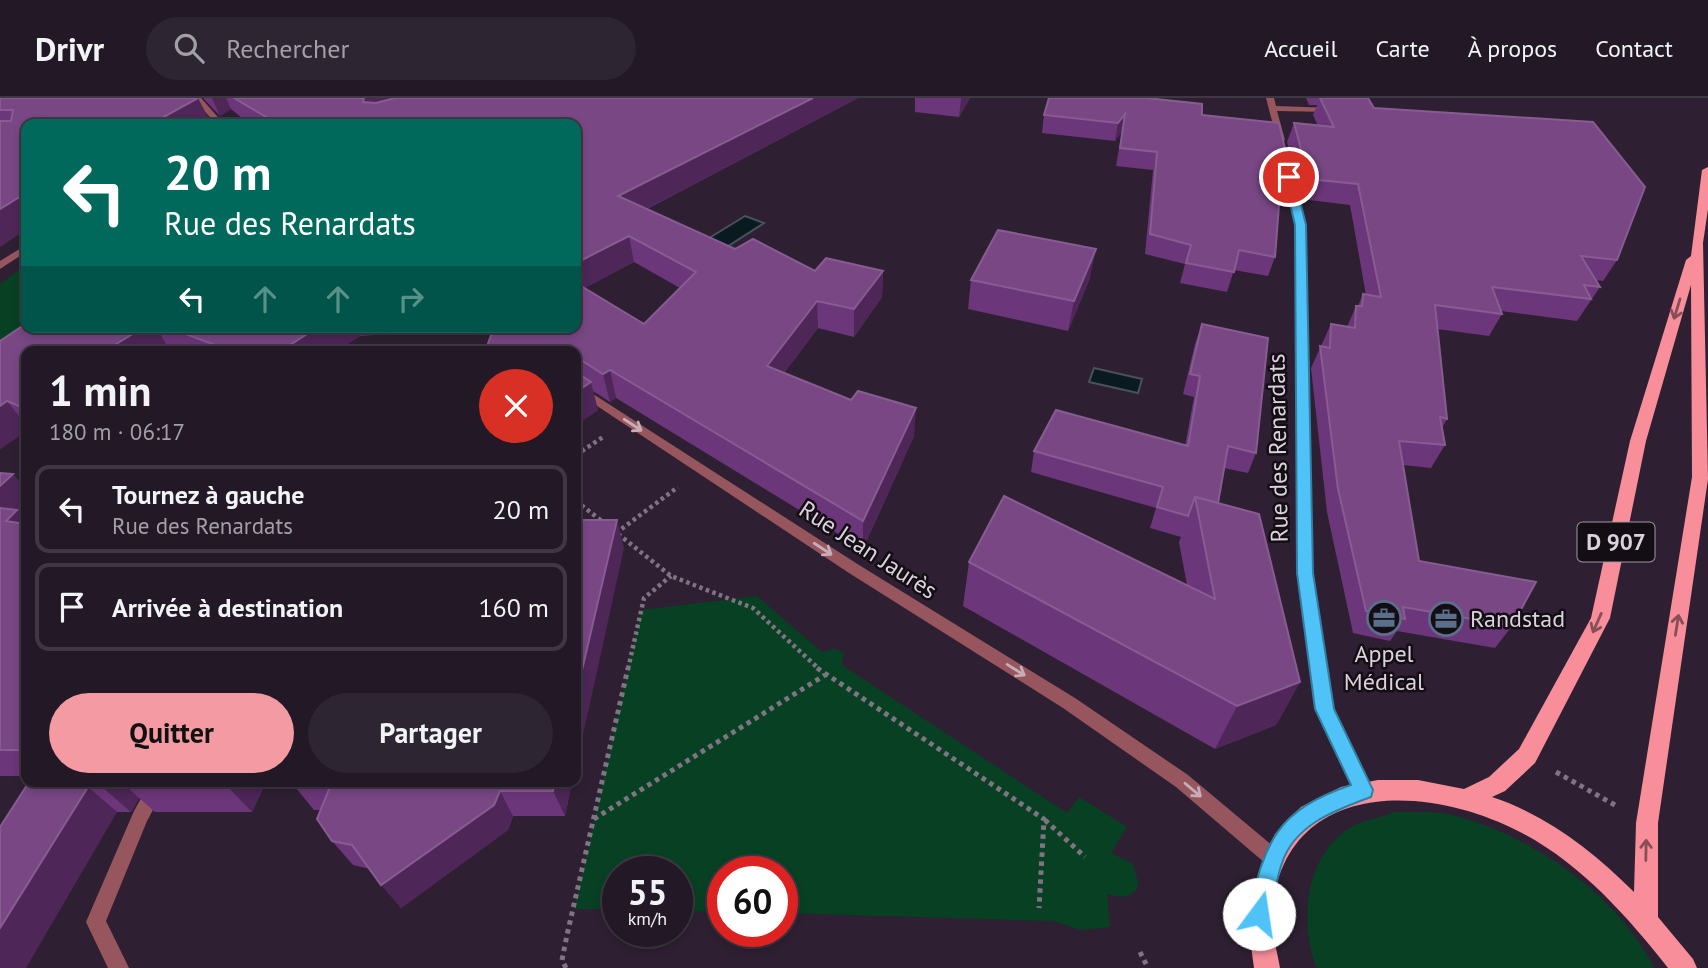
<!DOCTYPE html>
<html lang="fr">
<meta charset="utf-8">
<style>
:root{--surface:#221826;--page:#2e2532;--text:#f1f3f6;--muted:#a2a0a7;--line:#3f3743;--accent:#f49aa2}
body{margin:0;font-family:"PT Sans",sans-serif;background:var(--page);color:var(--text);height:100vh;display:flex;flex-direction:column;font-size:26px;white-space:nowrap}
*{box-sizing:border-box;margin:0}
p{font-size:23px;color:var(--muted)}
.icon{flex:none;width:38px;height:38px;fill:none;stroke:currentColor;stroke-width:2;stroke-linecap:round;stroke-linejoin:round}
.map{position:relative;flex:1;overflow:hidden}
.drawer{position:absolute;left:21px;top:248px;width:560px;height:441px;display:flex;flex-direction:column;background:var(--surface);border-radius:14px;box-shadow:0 4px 10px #0003,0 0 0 2px var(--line)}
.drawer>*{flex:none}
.guide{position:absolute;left:21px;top:21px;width:560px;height:214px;border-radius:14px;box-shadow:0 4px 10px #0003,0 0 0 2px var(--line);background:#00695c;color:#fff;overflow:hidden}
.speed{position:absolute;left:602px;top:758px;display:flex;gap:14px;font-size:35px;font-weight:700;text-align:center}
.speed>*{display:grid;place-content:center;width:91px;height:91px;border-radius:50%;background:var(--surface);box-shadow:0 4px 10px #0003,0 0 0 2px var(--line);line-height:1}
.speed small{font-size:18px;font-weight:400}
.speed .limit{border:10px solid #d22;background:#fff;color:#111}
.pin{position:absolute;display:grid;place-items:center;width:60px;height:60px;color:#fff;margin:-30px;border:4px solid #fff;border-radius:50%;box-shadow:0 2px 7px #0007}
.me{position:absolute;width:77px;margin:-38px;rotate:14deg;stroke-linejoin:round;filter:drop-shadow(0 0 5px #0008)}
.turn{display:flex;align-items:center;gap:24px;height:147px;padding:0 28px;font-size:32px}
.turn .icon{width:91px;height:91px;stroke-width:2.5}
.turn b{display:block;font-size:49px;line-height:60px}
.lanes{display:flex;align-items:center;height:66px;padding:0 28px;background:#0003;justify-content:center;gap:35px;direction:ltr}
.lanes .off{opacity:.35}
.round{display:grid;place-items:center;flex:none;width:74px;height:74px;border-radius:37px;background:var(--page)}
.summary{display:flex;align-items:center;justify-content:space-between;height:119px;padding:0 28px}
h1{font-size:42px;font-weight:800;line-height:52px}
.primary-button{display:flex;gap:14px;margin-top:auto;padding:14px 28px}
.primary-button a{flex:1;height:80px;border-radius:42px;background:var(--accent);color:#111;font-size:28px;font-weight:800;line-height:80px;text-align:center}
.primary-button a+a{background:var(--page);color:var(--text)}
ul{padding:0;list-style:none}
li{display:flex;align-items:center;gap:21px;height:88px;margin:0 14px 10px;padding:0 14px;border:4px solid var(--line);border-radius:14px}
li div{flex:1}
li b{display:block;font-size:26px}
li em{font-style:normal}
header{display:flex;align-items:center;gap:42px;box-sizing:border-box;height:98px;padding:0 35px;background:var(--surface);border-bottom:2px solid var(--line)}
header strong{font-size:33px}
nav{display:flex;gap:38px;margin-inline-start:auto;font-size:24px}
.search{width:490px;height:63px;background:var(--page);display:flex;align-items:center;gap:18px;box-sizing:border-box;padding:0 24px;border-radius:38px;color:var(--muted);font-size:26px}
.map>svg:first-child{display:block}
.green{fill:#074023}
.water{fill:#0a1a21;stroke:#49515a;stroke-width:2}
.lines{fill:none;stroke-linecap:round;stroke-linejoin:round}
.path-far1{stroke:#807483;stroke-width:4.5;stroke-dasharray:3.5 3.5;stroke-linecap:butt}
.path{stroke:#807483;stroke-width:5;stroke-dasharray:4.5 4.5;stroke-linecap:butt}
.lane{fill:#97565d;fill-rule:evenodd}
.street{fill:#97565d;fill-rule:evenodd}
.primary{fill:#f88e9a;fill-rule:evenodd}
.wall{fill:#6c367a;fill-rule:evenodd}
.shaded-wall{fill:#4e2658}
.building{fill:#784784;stroke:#885c92;stroke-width:2}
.oneway{stroke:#864e57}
.oneway2{stroke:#c7adb7}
.route{fill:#4fc3f7;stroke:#337fa1;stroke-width:2}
.labels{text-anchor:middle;stroke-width:5;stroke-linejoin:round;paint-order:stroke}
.shield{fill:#130d14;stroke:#9f97a1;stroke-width:2}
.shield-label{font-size:23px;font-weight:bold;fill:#dbd2de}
.street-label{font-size:24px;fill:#dbd2de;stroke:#130d14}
.poi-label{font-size:24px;fill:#dbd2de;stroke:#130d14;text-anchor:start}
</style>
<header>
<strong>Drivr</strong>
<div class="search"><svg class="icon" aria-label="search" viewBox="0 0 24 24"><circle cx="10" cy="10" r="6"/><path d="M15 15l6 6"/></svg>Rechercher</div>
<nav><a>Accueil</a><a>Carte</a><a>À propos</a><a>Contact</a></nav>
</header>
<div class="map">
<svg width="1708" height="870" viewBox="0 0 1708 870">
<rect width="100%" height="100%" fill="#2e2032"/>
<!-- green -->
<g class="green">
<polygon points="26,167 26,229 0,248 0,186"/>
<path d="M 757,498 L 822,554 L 835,551 L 844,555 L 842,567 L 1067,715 L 1079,699 L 1127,729 L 1111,755 L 1133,766 L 1139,787 C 1131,801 1121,800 1107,796 L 1110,829 L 1080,832 L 1054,823 L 782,815 L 782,774 L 723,774 L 723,814 L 677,813 L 677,774 L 618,774 L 618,811 L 574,811 L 641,512 Z"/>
<path d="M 1395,714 C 1412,715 1432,713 1448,716 C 1527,734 1618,796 1654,870 L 1317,870 C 1298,824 1305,755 1353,728 C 1365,722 1382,719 1395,714 Z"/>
</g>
<!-- water -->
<g class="water">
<polygon points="745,118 764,125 725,150 706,142"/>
<polygon points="1094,270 1142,281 1138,295 1089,284"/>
</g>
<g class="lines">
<!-- path-far1 -->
<g class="path-far1">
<polyline points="576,357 603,339"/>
<polyline points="576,403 603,424"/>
<polyline points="616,435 678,389"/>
<polyline points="618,436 671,478 753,510 819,571"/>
<polyline points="628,571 644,500 671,478"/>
</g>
<!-- path -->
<g class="path">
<polyline points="817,570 1044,721 1039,810"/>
<polyline points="1556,674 1615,707"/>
<polyline points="594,721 825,577"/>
<polyline points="1045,722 1085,759"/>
<polyline points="1140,854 1148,870"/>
<polyline points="566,870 562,862 567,837 628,570"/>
</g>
<!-- lane -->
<polygon class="lane" points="150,684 168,684 147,723 106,823 129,870 108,870 86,824 134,713"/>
<!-- street -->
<g class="street">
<polygon points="193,0 201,0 224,26 216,26"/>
<polygon points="1266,0 1274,0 1276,8 1332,10 1336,12 1332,14 1277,13 1285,42 1281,45 1277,42"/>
<polygon points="1287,65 1291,68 1305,127 1312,475 1333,611 1372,692 1369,698 1363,700 1357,698 1317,611 1298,475 1295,127 1283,68"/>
<polygon points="26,147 26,154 0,171 0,163"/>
<polygon points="482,229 495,229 529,254 515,254"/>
<polygon points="576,285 859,467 1075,600 1188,677 1279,753 1281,759 1279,765 1272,768 1265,765 1176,689 1063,610 849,475 576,294"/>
</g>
<!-- primary -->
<path class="primary" d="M 1708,69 L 1708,111 L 1703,145 L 1708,381 L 1658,725 L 1658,819 L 1693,861 L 1697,870 L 1668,870 C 1627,818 1580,765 1520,734 C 1429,686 1286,679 1272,812 C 1270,831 1277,851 1280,870 L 1254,870 L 1247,818 L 1250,800 L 1275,736 L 1301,709 L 1341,689 L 1378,682 L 1418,682 L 1464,691 L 1489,679 L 1519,651 L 1591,520 L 1630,343 L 1686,162 L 1691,158 L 1702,72 ZM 1691,187 L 1692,379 L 1636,725 L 1634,794 C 1594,754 1547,717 1492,699 L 1505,693 L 1535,665 L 1610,520 L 1646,343 Z"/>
</g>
<!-- wall -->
<g class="wall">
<polygon points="0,0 210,23 205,26 26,26 26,131 0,149"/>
<path d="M 203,0 L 858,0 L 647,111 L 735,151 L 815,173 L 883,173 L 882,199 L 854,239 L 818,230 L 784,275 L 914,338 L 863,451 L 616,300 L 610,304 L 593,293 L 598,312 L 576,327 L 576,26 L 249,26 L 231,11 L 220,18 ZM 634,164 L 680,190 L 644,226 L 584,190 Z"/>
<polygon points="915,0 970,0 959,19 915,14"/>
<polygon points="1306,0 1368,0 1374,10 1617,162 1603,183 1596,182 1600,189 1577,223 1501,213 1502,216 1489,238 1437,231 1447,321 1442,330 1445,347 1431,370 1403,367 1419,463 1512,528 1495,550 1397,533 1390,543 1353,535 1327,414 1311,270 1331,226 1347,229 1356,208 1358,208 1363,196 1366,197 1350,107 1301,101 1287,44 1294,25 1318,28 1313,17 1317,7 1309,7"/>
<polygon points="1044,17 1202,17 1292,81 1286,99 1283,99 1279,109 1275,159 1268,178 1234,172 1227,194 1180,185 1185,166 1145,156 1153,72 1116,68 1122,33 1115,43 1042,35"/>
<polygon points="1090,180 1068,233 968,211 971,182"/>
<polygon points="1202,226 1256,355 1248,375 1224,370 1218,405 1300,584 1276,627 1215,651 963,508 969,464 1187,487 1179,444 1181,439 1150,430 1156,410 1031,374 1034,353 1185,348 1194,299 1183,296 1195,246"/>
<polygon points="21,229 379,229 375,237 360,238 335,254 176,254 169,251 26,254 26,333 0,351 0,243"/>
<polygon points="0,375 13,376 26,392 26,415 22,418 26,423 26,678 0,678"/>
<polygon points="29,684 266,684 252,714 155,714 139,700 131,714 117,714"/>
<polygon points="291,684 572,684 565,718 513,718 508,732 401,810 370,771 353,767 332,743 321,712 314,712"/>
</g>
<!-- shaded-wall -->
<g class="shaded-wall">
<polygon points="198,0 210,23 205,26 151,26"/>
<polygon points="212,0 226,0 231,11 220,18"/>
<polygon points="364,0 457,0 407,10 363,4"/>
<polygon points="813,0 858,0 623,123 618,98"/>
<polygon points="961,0 970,0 959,19 961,1"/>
<polygon points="1125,16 1122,33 1115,43 1118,25"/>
<polygon points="26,95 26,131 0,149 0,111"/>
<polygon points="629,138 634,164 576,195 576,165"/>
<polygon points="1096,151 1090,180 1068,233 1074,203"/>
<polygon points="883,173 882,199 854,239 854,211"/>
<polygon points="817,203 818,230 769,295 767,268"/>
<polygon points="144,229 156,229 169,251 165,254 103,254"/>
<polygon points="318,229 356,229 360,238 335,254 279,254"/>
<polygon points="371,229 379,229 375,237"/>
<polygon points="610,272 616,300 610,304 603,276"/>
<polygon points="591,284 598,312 576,327 576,294"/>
<polygon points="7,303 26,327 26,333 0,351 0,308"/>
<polygon points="916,310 914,338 863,451 863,423"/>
<polygon points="13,376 26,392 26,415 22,418 26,423 26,446 0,430 0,388"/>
<polygon points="617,422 624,450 576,669 576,598"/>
<polygon points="1300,584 1276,627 1215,651 1237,608"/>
<polygon points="105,684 148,684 127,689 139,700 131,714 102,689"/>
<polygon points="231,684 266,684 252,714 228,689"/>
<polygon points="555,684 572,684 565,718 553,693"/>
<polygon points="88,689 117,714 26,870 0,870 0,830"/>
<polygon points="500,693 513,718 508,732 401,810 381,787"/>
</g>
<!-- building -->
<g class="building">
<polygon points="0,0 198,0 151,26 26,26 26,95 0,111 0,23 11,23 13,12 0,12"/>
<polygon points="234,0 364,0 363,4 376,5 395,0 813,0 618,98 735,151 753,141 815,173 826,160 883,173 854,211 817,203 767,268 851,302 858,293 916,310 863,423 610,272 603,276 576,259 576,254 485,254 494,229 576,229 576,185 644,226 696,174 629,138 576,165 576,26 278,26"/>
<polygon points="1049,0 1147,0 1202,6 1202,17 1279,25 1292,81 1285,80 1284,94 1280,94 1275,159 1239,152 1234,174 1186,165 1191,147 1150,136 1157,54 1120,50 1125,16 1118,25 1044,17"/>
<polygon points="1320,0 1368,0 1374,10 1593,24 1645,89 1617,162 1581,158 1600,189 1584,187 1591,201 1492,189 1502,216 1435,207 1447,321 1440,319 1445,347 1399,343 1419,463 1536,484 1512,528 1403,509 1405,521 1366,513 1338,391 1320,248 1330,250 1331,226 1355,230 1356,208 1362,208 1363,196 1381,199 1358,86 1309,81 1294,25 1334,29"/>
<polygon points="998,132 1096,151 1074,203 971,182"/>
<polygon points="1202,226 1268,240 1256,355 1228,348 1218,405 1195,399 1188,418 1157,409 1163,389 1034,353 1056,312 1188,348 1200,278 1190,276"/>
<polygon points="21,229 144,229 103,254 26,254 26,311 7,303 0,308 0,243"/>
<polygon points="167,229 318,229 279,254 234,254"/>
<polygon points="576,274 591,284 576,294"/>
<polygon points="0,375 13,376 0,388"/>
<polygon points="1004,398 1215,501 1195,399 1259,416 1300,584 1237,608 969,464"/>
<polygon points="0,410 17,412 6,423 26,426 26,652 0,652"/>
<polygon points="576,422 617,422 576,598"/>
<polygon points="29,684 105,684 102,689 88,689 0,830 0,729"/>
<polygon points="130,684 231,684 228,689 127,689"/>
<polygon points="291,684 555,684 553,693 500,693 494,707 381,787 352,747 332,743 317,721 330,689 293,687"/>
</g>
<!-- one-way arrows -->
<defs><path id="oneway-shaft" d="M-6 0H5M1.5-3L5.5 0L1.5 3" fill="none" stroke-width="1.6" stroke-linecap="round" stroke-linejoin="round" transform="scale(1.75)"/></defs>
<g class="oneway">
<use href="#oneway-shaft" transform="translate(1677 211) rotate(107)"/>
<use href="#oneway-shaft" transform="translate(1597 525) rotate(114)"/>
<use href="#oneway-shaft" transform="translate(1677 527) rotate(-81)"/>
<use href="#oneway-shaft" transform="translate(1646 752) rotate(-89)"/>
</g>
<g class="oneway2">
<use href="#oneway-shaft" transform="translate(633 327) rotate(33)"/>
<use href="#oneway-shaft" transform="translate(823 451) rotate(33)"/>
<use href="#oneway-shaft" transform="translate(1016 572) rotate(32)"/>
<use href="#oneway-shaft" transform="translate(1193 692) rotate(40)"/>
</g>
<!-- route -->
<path class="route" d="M 1289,76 L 1294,79 L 1306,127 L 1313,475 L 1334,611 L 1373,692 L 1371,699 C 1336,712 1295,726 1282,765 C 1275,784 1275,805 1267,824 L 1259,827 L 1251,824 L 1248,816 C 1266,743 1275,713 1351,687 L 1315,611 L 1297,475 L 1295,127 L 1284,79 Z"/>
<!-- icons -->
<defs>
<g id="office-ring" transform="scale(1.75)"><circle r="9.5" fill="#130d14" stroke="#5c6f8a" stroke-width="1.5"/><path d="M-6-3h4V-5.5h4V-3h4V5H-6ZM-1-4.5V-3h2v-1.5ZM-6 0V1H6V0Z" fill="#5c6f8a"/></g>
</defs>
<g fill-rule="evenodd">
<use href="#office-ring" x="1384" y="520"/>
<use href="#office-ring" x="1446" y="521"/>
</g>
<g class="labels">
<!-- shield labels -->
<rect class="shield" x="1577.5" y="424.5" width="77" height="39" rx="5"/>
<g class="shield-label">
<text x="1616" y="452">D 907</text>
</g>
<!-- street labels -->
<g class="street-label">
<text transform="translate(1278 350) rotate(-91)" y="8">Rue des Renardats</text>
<text transform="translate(868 452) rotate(33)" y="8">Rue Jean Jaurès</text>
</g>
<!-- poi labels -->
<g class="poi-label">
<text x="1470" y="529">Randstad</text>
<text x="1384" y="564" text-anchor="middle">Appel<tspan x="1384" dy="28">Médical</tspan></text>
</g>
</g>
</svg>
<div class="speed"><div>55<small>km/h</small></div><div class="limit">60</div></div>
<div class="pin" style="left:1289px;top:79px;background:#d93025"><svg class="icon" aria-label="arrive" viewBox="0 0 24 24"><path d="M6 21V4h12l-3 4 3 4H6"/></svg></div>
<svg class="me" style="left:1259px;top:816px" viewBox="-20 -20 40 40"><circle r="19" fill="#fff"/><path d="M0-13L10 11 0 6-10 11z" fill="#4fc3f7"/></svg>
<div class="guide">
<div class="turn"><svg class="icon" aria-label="left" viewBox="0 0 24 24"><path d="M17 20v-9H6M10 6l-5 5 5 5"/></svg><div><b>20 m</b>Rue des Renardats</div></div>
<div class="lanes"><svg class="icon" aria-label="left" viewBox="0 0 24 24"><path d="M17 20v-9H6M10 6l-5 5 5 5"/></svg><svg class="icon off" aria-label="ahead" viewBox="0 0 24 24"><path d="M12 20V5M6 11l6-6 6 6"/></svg><svg class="icon off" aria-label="ahead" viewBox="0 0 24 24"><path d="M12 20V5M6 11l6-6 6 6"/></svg><svg class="icon off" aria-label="right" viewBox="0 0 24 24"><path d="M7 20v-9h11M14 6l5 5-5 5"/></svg></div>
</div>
<section class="drawer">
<div class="summary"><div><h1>1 min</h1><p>180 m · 06:17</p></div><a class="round" style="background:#d93025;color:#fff"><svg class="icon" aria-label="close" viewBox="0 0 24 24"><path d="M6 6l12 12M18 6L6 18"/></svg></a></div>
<ul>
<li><svg class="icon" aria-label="left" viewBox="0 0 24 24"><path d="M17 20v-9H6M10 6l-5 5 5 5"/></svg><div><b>Tournez à gauche</b><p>Rue des Renardats</p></div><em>20 m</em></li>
<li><svg class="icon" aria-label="arrive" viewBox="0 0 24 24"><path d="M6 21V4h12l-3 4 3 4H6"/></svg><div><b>Arrivée à destination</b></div><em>160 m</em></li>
</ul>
<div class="primary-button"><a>Quitter</a><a>Partager</a></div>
</section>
</div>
